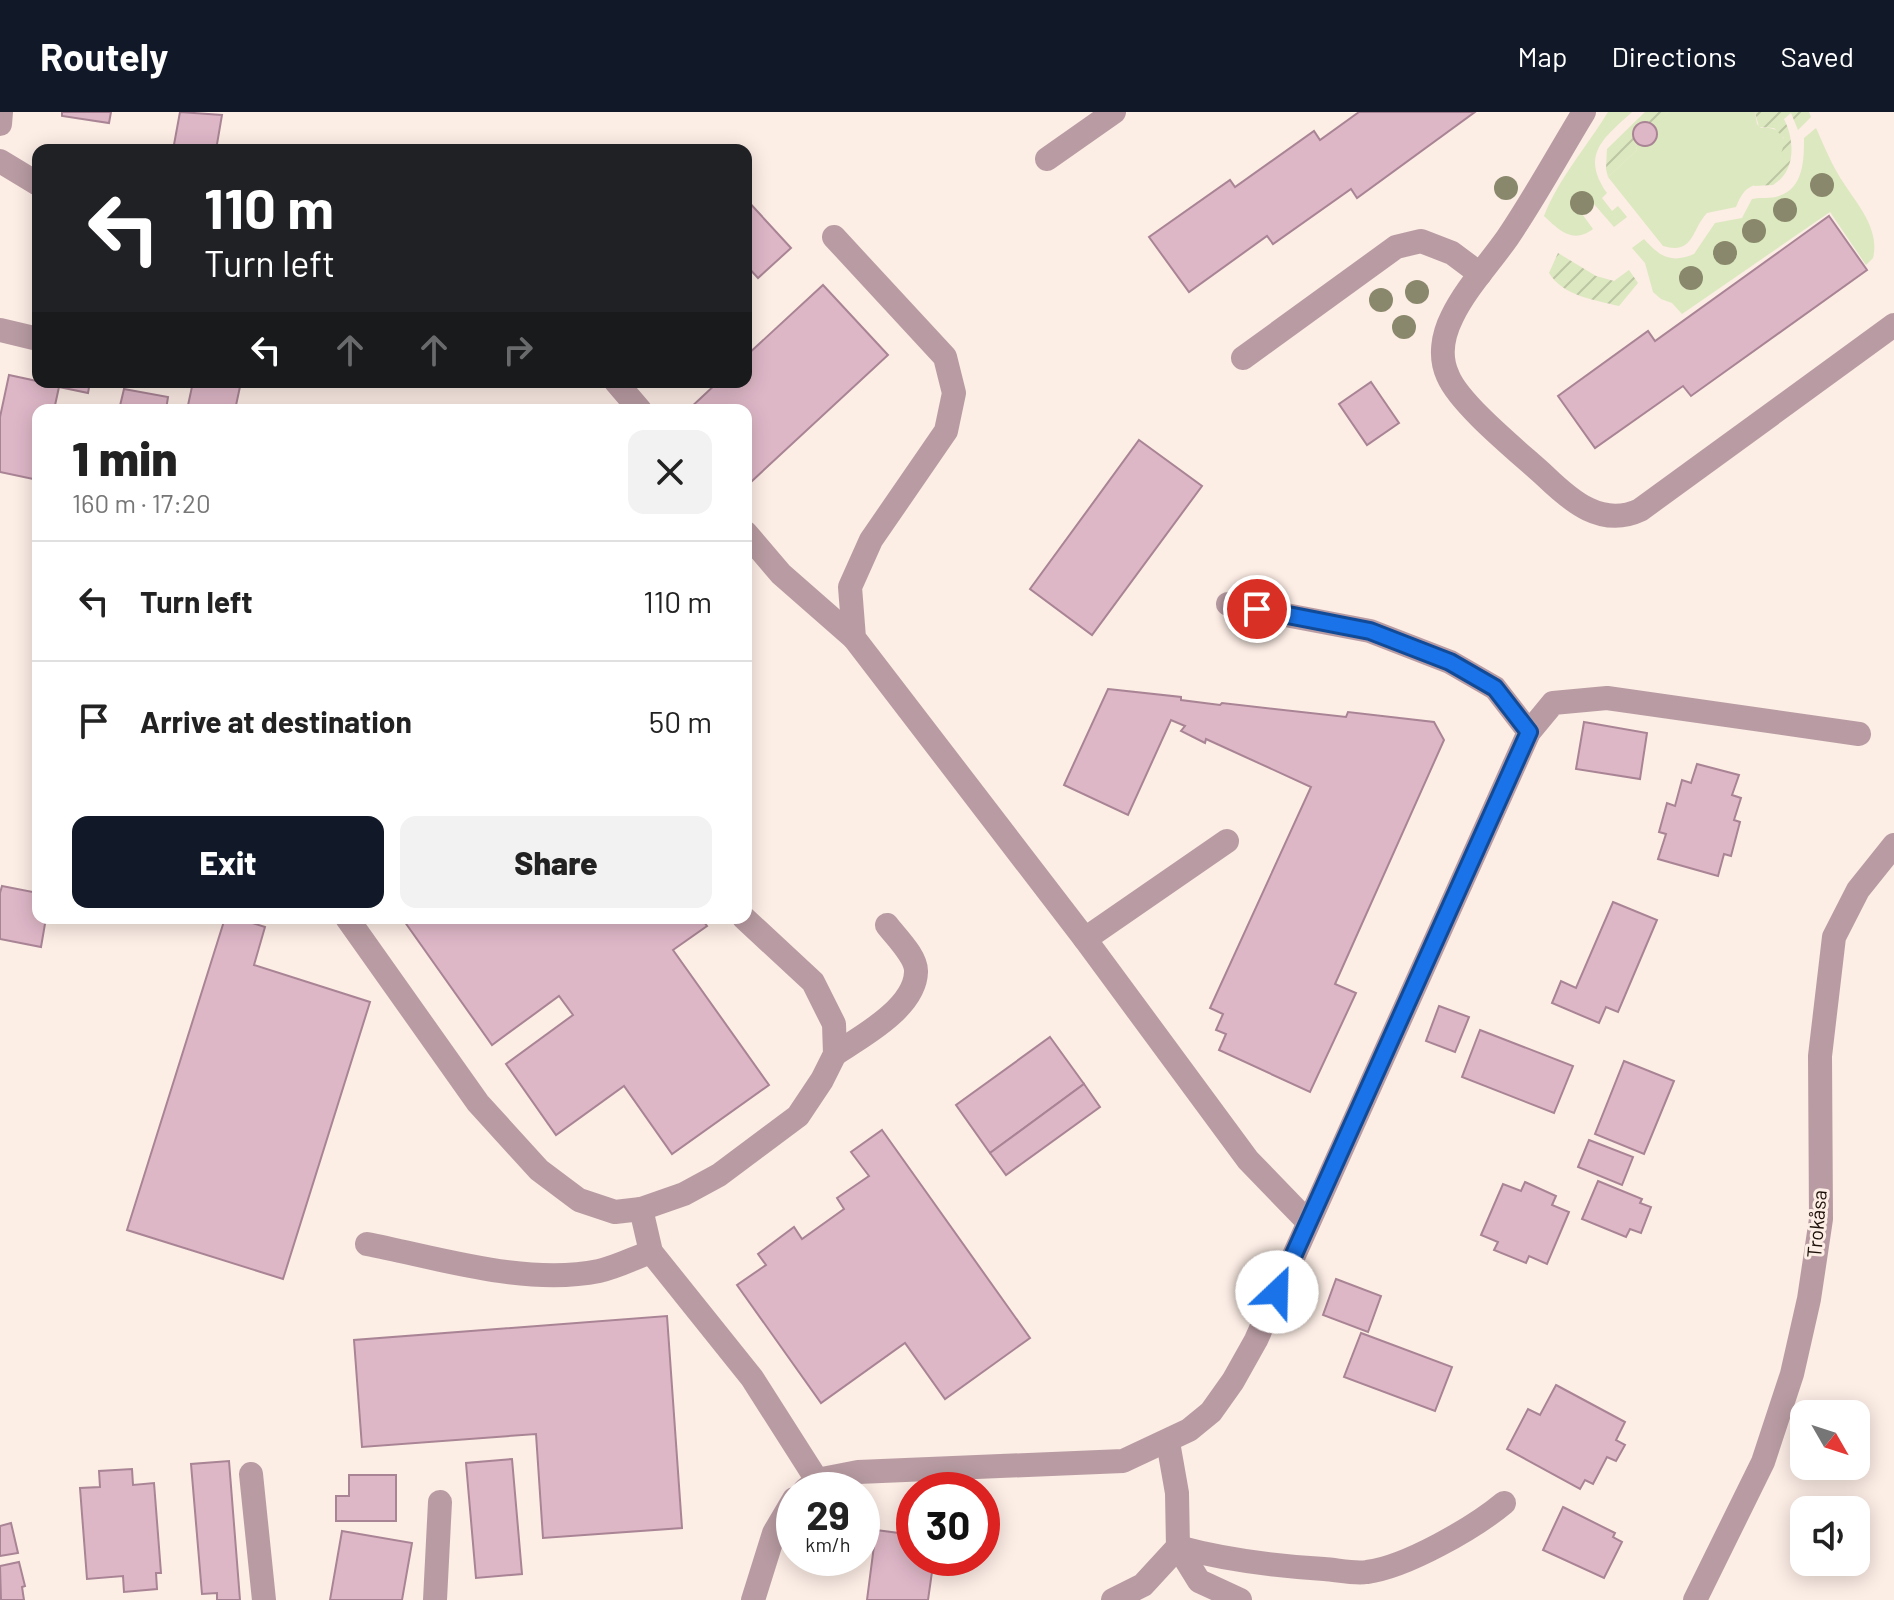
<!DOCTYPE html>
<meta charset="utf-8">
<style>
:root{--surface:#fff;--page:#f2f2f2;--text:#222;--muted:#767676;--line:#e0e0e0;--accent:#111827}
body{margin:0;font-family:Barlow,sans-serif;background:var(--page);color:var(--text);height:100vh;display:flex;flex-direction:column;font-size:30px;white-space:nowrap}
*{box-sizing:border-box;margin:0}
p{font-size:26px;color:var(--muted)}
.icon{flex:none;width:44px;height:44px;fill:none;stroke:currentColor;stroke-width:2;stroke-linecap:round;stroke-linejoin:round}
.map{position:relative;flex:1;overflow:hidden}
.details{position:absolute;left:32px;top:292px;width:720px;height:520px;display:flex;flex-direction:column;background:var(--surface);border-radius:16px;box-shadow:0 4px 20px #0003}
.details>*{flex:none}
.banner{position:absolute;left:32px;top:32px;width:720px;height:244px;border-radius:16px;box-shadow:0 4px 20px #0003;background:#202124;color:#fff;overflow:hidden}
.needle{width:52px;rotate:129deg}
.fabs{position:absolute;left:1790px;top:1288px;display:grid;gap:16px}
.fabs a{display:grid;place-items:center;width:80px;height:80px;border-radius:16px;background:var(--surface);box-shadow:0 4px 20px #0003;font-size:40px}
.speed{position:absolute;left:776px;top:1360px;display:flex;gap:16px;font-size:40px;font-weight:700;text-align:center}
.speed>*{display:grid;place-content:center;width:104px;height:104px;border-radius:50%;background:var(--surface);box-shadow:0 4px 20px #0003;line-height:1}
.speed small{font-size:20px;font-weight:400}
.speed .limit{border:12px solid #d22;background:#fff;color:#111}
.pin{position:absolute;display:grid;place-items:center;width:68px;height:68px;color:#fff;margin:-34px;border:4px solid #fff;border-radius:50%;box-shadow:0 2px 8px #0007}
.me{position:absolute;width:88px;margin:-44px;rotate:24deg;stroke-linejoin:round;filter:drop-shadow(0 0 6px #0008)}
.turn{display:flex;align-items:center;gap:28px;height:168px;padding:0 40px;font-size:36px}
.turn .icon{width:104px;height:104px;stroke-width:2.5}
.turn b{display:block;font-size:56px;line-height:68px}
.lanes{display:flex;align-items:center;height:76px;padding:0 40px;background:#0003;justify-content:center;gap:40px;direction:ltr}
.lanes .off{opacity:.35}
.round{display:grid;place-items:center;flex:none;width:84px;height:84px;border-radius:16px;background:var(--page)}
.head{display:flex;align-items:center;justify-content:space-between;height:136px;padding:0 40px}
h1{font-size:48px;font-weight:800;line-height:60px}
.cta{display:flex;gap:16px;margin-top:auto;padding:16px 40px}
.cta a{flex:1;height:92px;border-radius:16px;background:var(--accent);color:#fff;font-size:32px;font-weight:800;line-height:92px;text-align:center}
.cta a+a{background:var(--page);color:var(--text)}
ul{padding:0;list-style:none}
li{display:flex;align-items:center;gap:24px;height:120px;padding:0 40px;border-top:2px solid var(--line)}
li div{flex:1}
li b{display:block;font-size:30px}
li em{font-style:normal}
header{display:flex;align-items:center;gap:48px;box-sizing:border-box;height:112px;padding:0 40px;background:var(--accent);color:#fff}
header strong{font-size:38px}
nav{display:flex;gap:44px;margin-inline-start:auto;font-size:28px}
.map>svg:first-child{display:block}
.green{fill:#dce8bf}
.garden{fill:url(#garden-furrows)}
.building{fill:#deb7c7;stroke:#a98494;stroke-width:2}
.lines{fill:none;stroke-linecap:round;stroke-linejoin:round}
.minor{stroke:#b99ca3;stroke-width:24}
.tree{fill:#8a886c}
.route-casing{stroke:#114b97;stroke-width:20}
.route{stroke:#1a73e8;stroke-width:14}
.labels{text-anchor:middle;stroke-width:6;stroke-linejoin:round;paint-order:stroke}
.street-label{font-size:20px;fill:#1d110a;stroke:#fcede5}
</style>
<header>
<strong>Routely</strong>
<nav><a>Map</a><a>Directions</a><a>Saved</a></nav>
</header>
<div class="map">
<svg width="1894" height="1488" viewBox="0 0 1894 1488">
<defs>
<pattern id="garden-furrows" width="10" height="10" patternUnits="userSpaceOnUse" patternTransform="scale(2)"><rect width="10" height="10" fill="#dce8bf"/><path d="M-1 1l2-2M0 10L10 0M9 11l2-2" fill="none" stroke="#bcc6a3"/></pattern>
</defs>
<rect width="100%" height="100%" fill="#fcede5"/>
<!-- green -->
<g class="green">
<path d="M 1608,0 L 1632,0 C 1604,26 1580,42 1607,81 L 1602,86 L 1612,99 L 1618,94 L 1627,105 L 1614,115 L 1594,92 L 1582,102 L 1593,117 C 1573,132 1560,119 1544,104 C 1559,66 1586,36 1608,0 Z"/>
<path d="M 1668,0 L 1755,0 L 1757,12 L 1761,16 C 1772,15 1782,18 1785,30 C 1783,41 1775,58 1767,65 C 1751,79 1747,69 1736,95 L 1707,101 C 1691,118 1694,143 1663,134 L 1608,65 L 1637,38 L 1632,18 L 1639,10 L 1648,9 L 1653,13 Z"/>
<path d="M 1816,16 C 1823,31 1829,47 1838,62 C 1852,87 1881,114 1873,146 L 1866,153 L 1830,100 L 1682,202 L 1672,191 L 1661,187 L 1653,180 L 1645,151 L 1632,136 L 1644,127 C 1659,144 1671,152 1694,142 L 1715,111 L 1742,106 L 1752,87 C 1761,85 1771,87 1779,84 C 1804,76 1804,47 1804,26 Z"/>
</g>
<!-- garden -->
<g class="garden">
<polygon points="1645,0 1668,0 1653,14 1648,9 1639,10 1632,18 1637,38 1608,65 1606,57 1607,37"/>
<path d="M 1755,0 L 1809,0 L 1811,5 L 1798,18 L 1791,1 L 1784,7 C 1795,29 1796,59 1773,73 L 1754,74 L 1755,70 C 1772,65 1784,43 1784,26 L 1774,16 L 1759,15 Z"/>
<path d="M 1558,141 L 1596,164 L 1614,169 L 1629,158 L 1638,171 L 1619,194 C 1595,188 1563,184 1549,161 Z"/>
</g>
<!-- building -->
<g class="building">
<polygon points="62,0 111,0 109,11 62,4"/>
<polygon points="180,0 222,3 216,38 173,38"/>
<polygon points="1359,0 1475,0 1357,86 1351,77 1273,132 1267,124 1189,180 1149,125 1230,68 1235,75 1314,19 1320,28"/>
<circle cx="1645" cy="22" r="12"/>
<polygon points="746,87 791,136 758,166 746,153"/>
<polygon points="1829,104 1867,158 1691,284 1683,274 1595,336 1558,284 1648,219 1655,229"/>
<polygon points="823,173 888,243 752,369 746,363 746,298 688,298 718,270 746,270 746,244"/>
<polygon points="9,263 37,269 38,266 38,270 90,270 88,281 59,275 54,298 38,298 38,368 0,360 0,305"/>
<polygon points="193,270 241,270 235,298 187,298"/>
<polygon points="1371,270 1399,311 1367,333 1339,292"/>
<polygon points="124,277 168,285 166,298 119,298"/>
<polygon points="1139,328 1202,374 1092,523 1030,477"/>
<polygon points="1108,577 1181,585 1181,588 1220,593 1222,591 1346,605 1348,600 1434,610 1444,628 1335,872 1356,881 1310,980 1219,938 1226,922 1216,918 1223,902 1210,896 1311,675 1206,627 1205,631 1181,619 1185,614 1171,608 1128,703 1064,673"/>
<polygon points="1584,610 1647,621 1640,667 1576,657"/>
<polygon points="1697,652 1739,663 1732,683 1741,686 1734,708 1740,710 1731,744 1724,742 1718,764 1658,747 1666,722 1659,720 1667,691 1675,694 1682,668 1691,671"/>
<polygon points="2,774 38,781 38,806 46,806 41,835 0,827 0,781"/>
<polygon points="1613,790 1657,808 1618,900 1606,895 1599,911 1552,891 1561,869 1576,876"/>
<polygon points="225,806 237,806 265,815 254,853 370,890 283,1167 127,1118"/>
<polygon points="402,806 701,806 707,814 673,838 769,973 672,1042 624,974 556,1023 506,952 573,903 559,884 492,933"/>
<polygon points="1439,894 1469,905 1455,940 1426,929"/>
<polygon points="1480,918 1573,954 1554,1001 1462,965"/>
<polygon points="1050,925 1084,972 990,1041 956,993"/>
<polygon points="1624,949 1674,969 1644,1042 1595,1022"/>
<polygon points="1084,972 1100,995 1006,1063 990,1041"/>
<polygon points="882,1018 1030,1226 945,1287 905,1231 821,1291 737,1173 766,1153 758,1142 794,1115 802,1127 844,1097 837,1086 869,1064 851,1040"/>
<polygon points="1589,1028 1633,1045 1622,1073 1578,1055"/>
<polygon points="1598,1069 1642,1087 1640,1091 1651,1095 1641,1121 1630,1117 1626,1125 1582,1107"/>
<polygon points="1525,1070 1556,1084 1552,1093 1569,1100 1547,1152 1529,1144 1526,1151 1494,1138 1498,1130 1481,1123 1503,1072 1521,1079"/>
<polygon points="1336,1167 1381,1184 1368,1220 1323,1203"/>
<polygon points="667,1204 682,1416 543,1426 536,1322 362,1335 354,1228"/>
<polygon points="1361,1221 1452,1255 1435,1299 1344,1265"/>
<polygon points="1556,1273 1625,1310 1616,1328 1625,1333 1616,1349 1607,1345 1593,1372 1585,1368 1580,1377 1507,1337 1528,1297 1540,1303"/>
<polygon points="512,1347 522,1462 476,1466 466,1351"/>
<polygon points="229,1349 240,1488 217,1488 217,1481 202,1482 191,1352"/>
<polygon points="132,1357 133,1373 154,1371 161,1461 156,1461 157,1477 124,1480 123,1464 87,1467 80,1376 100,1375 99,1359"/>
<polygon points="349,1363 396,1363 396,1409 336,1409 336,1384 349,1384"/>
<polygon points="1563,1395 1615,1421 1613,1425 1622,1430 1604,1466 1543,1438"/>
<polygon points="11,1411 18,1441 0,1444 0,1414"/>
<polygon points="876,1418 914,1423 914,1446 934,1446 928,1488 867,1488"/>
<polygon points="342,1419 412,1431 402,1488 330,1488"/>
<polygon points="19,1450 25,1474 22,1475 24,1488 1,1488 0,1454"/>
</g>
<g class="lines">
<!-- minor -->
<g class="minor">
<path d="M 1584,0 C 1559,41 1535,85 1508,125 C 1490,151 1466,176 1452,205 C 1443,223 1439,245 1448,264 C 1460,293 1520,341 1545,364 C 1571,389 1602,416 1640,398 L 1894,213"/>
<polyline points="0,12 1,0"/>
<polyline points="1047,47 1114,0"/>
<polyline points="0,49 38,72"/>
<polyline points="834,125 945,245 954,281 946,319 871,428 850,475 854,526 1085,827 1248,1048 1308,1110"/>
<polyline points="0,218 38,227"/>
<polyline points="1243,246 1396,135 1421,129 1452,141 1480,162"/>
<polyline points="616,270 640,298"/>
<polyline points="746,421 781,462 854,526"/>
<polyline points="1228,492 1370,519 1450,550 1495,576 1529,620"/>
<polyline points="347,806 478,991 539,1058 579,1088 615,1100 641,1097 684,1082 719,1063 798,1004 822,968 835,942 834,912 813,870 744,806"/>
<polyline points="1085,827 1227,729"/>
<path d="M 835,942 C 861,925 915,896 916,860 C 917,845 896,825 887,813"/>
<polyline points="641,1097 651,1140 752,1266 817,1368"/>
<path d="M 367,1132 C 439,1146 526,1174 599,1159 C 617,1155 634,1146 651,1140"/>
<polyline points="1168,1330 1177,1381 1178,1435 1199,1469 1240,1488"/>
<polyline points="251,1362 264,1488"/>
<polyline points="805,1378 817,1368 858,1360 1123,1349 1189,1318 1211,1300 1233,1269 1256,1228 1529,620 1553,591 1607,586 1859,622"/>
<path d="M 1178,1435 C 1226,1448 1274,1454 1324,1457 C 1338,1458 1354,1462 1367,1460 C 1406,1455 1474,1416 1504,1391"/>
<polyline points="435,1488 440,1390"/>
<polyline points="753,1488 774,1421 794,1387"/>
<polyline points="1113,1488 1143,1473 1178,1435"/>
<polyline points="1695,1488 1763,1350 1792,1262 1809,1187 1821,1107 1820,944 1834,825 1858,778 1894,733"/>
</g>
</g>
<!-- trees -->
<g class="tree">
<circle cx="1822" cy="73" r="12"/>
<circle cx="1506" cy="76" r="12"/>
<circle cx="1582" cy="91" r="12"/>
<circle cx="1785" cy="98" r="12"/>
<circle cx="1754" cy="119" r="12"/>
<circle cx="1725" cy="141" r="12"/>
<circle cx="1691" cy="166" r="12"/>
<circle cx="1417" cy="180" r="12"/>
<circle cx="1381" cy="188" r="12"/>
<circle cx="1404" cy="215" r="12"/>
</g>
<g class="lines">
<!-- route casing -->
<g class="route-casing">
<polyline id="route" points="1257,497 1370,519 1450,550 1495,576 1529,620 1277,1180"/>
</g>
<!-- route -->
<use href="#route" class="route"/>
</g>
<g class="labels">
<!-- street labels -->
<g class="street-label">
<text transform="translate(1817 1112) rotate(-85)" y="7">Trokåsa</text>
</g>
</g>
</svg>
<div class="fabs">
<a><svg class="needle" viewBox="-14 -14 28 28"><path d="M0-13l5 13h-10z" fill="#e53935"/><path d="M0 13l5-13h-10z" fill="#767676"/></svg></a>
<a><svg class="icon" aria-label="sound" viewBox="0 0 24 24"><path d="M4 9h4l5-4v14l-5-4H4zM17 9q2 3 0 6"/></svg></a>
</div>
<div class="speed"><div>29<small>km/h</small></div><div class="limit">30</div></div>
<div class="pin" style="left:1257px;top:497px;background:#d93025"><svg class="icon" aria-label="arrive" viewBox="0 0 24 24"><path d="M6 21V4h12l-3 4 3 4H6"/></svg></div>
<svg class="me" style="left:1277px;top:1180px" viewBox="-20 -20 40 40"><circle r="19" fill="#fff"/><path d="M0-13L10 11 0 6-10 11z" fill="#1a73e8"/></svg>
<div class="banner">
<div class="turn"><svg class="icon" aria-label="left" viewBox="0 0 24 24"><path d="M17 20v-9H6M10 6l-5 5 5 5"/></svg><div><b>110 m</b>Turn left</div></div>
<div class="lanes"><svg class="icon" aria-label="left" viewBox="0 0 24 24"><path d="M17 20v-9H6M10 6l-5 5 5 5"/></svg><svg class="icon off" aria-label="ahead" viewBox="0 0 24 24"><path d="M12 20V5M6 11l6-6 6 6"/></svg><svg class="icon off" aria-label="ahead" viewBox="0 0 24 24"><path d="M12 20V5M6 11l6-6 6 6"/></svg><svg class="icon off" aria-label="right" viewBox="0 0 24 24"><path d="M7 20v-9h11M14 6l5 5-5 5"/></svg></div>
</div>
<section class="details">
<div class="head"><div><h1>1 min</h1><p>160 m · 17:20</p></div><a class="round"><svg class="icon" aria-label="close" viewBox="0 0 24 24"><path d="M6 6l12 12M18 6L6 18"/></svg></a></div>
<ul>
<li><svg class="icon" aria-label="left" viewBox="0 0 24 24"><path d="M17 20v-9H6M10 6l-5 5 5 5"/></svg><div><b>Turn left</b></div><em>110 m</em></li>
<li><svg class="icon" aria-label="arrive" viewBox="0 0 24 24"><path d="M6 21V4h12l-3 4 3 4H6"/></svg><div><b>Arrive at destination</b></div><em>50 m</em></li>
</ul>
<div class="cta"><a>Exit</a><a>Share</a></div>
</section>
</div>
